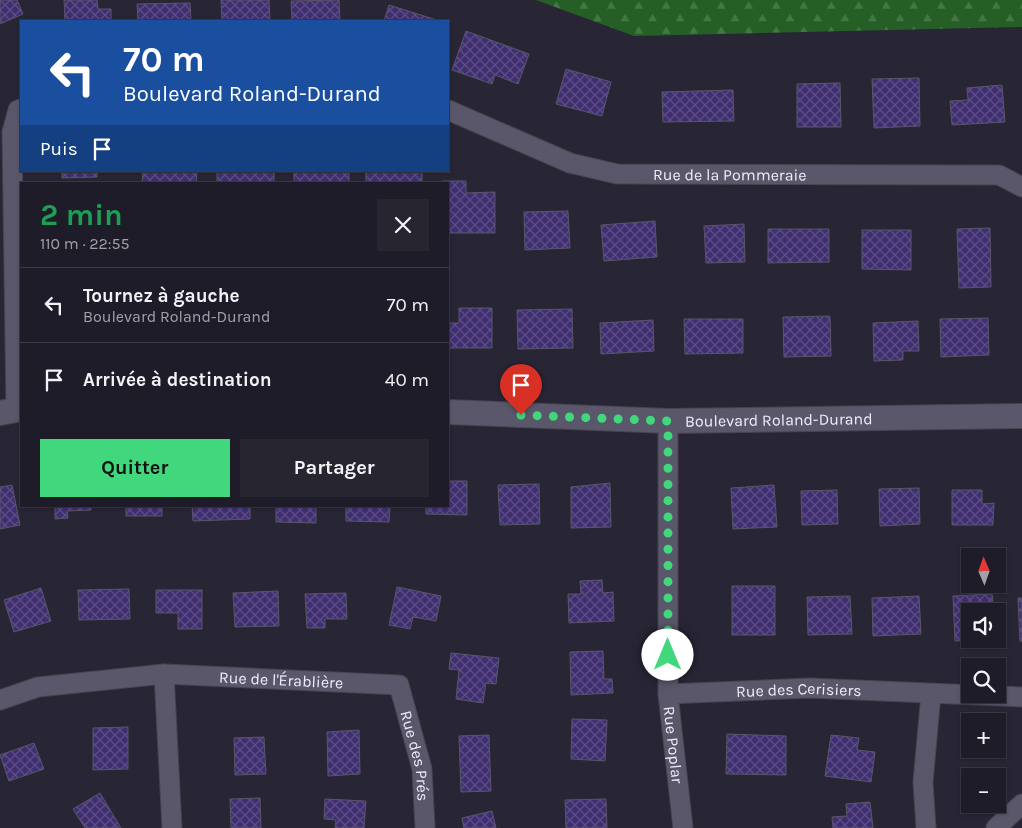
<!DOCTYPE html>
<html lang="fr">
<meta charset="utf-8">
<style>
:root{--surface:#1e1c28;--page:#262530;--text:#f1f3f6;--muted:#a1a1a8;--line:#3c3a45;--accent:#41d77c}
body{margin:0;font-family:Karla,sans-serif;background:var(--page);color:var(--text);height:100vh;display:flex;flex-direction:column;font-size:19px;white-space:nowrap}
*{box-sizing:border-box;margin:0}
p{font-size:16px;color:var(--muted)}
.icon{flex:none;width:28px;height:28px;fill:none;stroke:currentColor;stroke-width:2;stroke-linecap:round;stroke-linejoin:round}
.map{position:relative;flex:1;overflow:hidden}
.details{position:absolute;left:20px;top:182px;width:429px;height:325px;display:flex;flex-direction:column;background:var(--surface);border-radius:0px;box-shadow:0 1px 4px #0004,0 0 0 1px var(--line)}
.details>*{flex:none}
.hud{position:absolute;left:20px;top:20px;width:429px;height:152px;border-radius:0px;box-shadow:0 1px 4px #0004,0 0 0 1px var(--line);background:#1a4fa0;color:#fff;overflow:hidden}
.needle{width:32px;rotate:358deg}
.tools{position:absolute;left:961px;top:548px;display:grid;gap:10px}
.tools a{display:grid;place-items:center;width:45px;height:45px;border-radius:0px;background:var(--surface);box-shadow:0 1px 4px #0004,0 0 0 1px var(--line);font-size:25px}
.pin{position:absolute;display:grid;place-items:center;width:42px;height:42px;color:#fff;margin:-51px -21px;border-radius:50% 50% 50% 0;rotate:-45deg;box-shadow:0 0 5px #0007}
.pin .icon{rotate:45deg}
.me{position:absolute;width:55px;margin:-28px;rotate:0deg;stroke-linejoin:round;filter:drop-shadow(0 0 4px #0008)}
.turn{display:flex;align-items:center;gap:18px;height:105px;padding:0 20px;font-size:22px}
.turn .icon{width:65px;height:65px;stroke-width:2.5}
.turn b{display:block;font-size:35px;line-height:42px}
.then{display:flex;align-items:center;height:48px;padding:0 20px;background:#0003;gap:10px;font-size:19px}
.round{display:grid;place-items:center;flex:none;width:52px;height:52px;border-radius:0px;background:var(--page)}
.overview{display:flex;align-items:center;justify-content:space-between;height:85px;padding:0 20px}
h1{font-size:30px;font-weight:700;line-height:38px;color:#1e9e55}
.primary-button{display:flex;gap:10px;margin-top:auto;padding:10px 20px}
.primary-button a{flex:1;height:58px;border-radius:0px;background:var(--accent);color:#111;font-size:20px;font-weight:700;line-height:58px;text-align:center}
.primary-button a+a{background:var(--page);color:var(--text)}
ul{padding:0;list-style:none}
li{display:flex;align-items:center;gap:15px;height:75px;padding:0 20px;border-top:1px solid var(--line)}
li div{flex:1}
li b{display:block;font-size:19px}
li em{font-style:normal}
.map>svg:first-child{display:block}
.forest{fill:url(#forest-firs)}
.building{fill:url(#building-cross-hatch);stroke:#595669}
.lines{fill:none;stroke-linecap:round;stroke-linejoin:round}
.minor-casing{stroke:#464352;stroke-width:21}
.tertiary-casing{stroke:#464352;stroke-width:26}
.minor{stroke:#5a576a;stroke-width:19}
.tertiary{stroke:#5a576a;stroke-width:24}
.route{stroke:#41d77c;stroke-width:9;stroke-dasharray:0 16.2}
.labels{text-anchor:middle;stroke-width:5;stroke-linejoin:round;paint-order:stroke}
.street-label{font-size:16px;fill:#eeecf8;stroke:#282535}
</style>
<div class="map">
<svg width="1022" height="828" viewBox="0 0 1022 828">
<defs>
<pattern id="forest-firs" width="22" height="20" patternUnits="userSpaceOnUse" patternTransform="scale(1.25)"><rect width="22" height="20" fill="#255f26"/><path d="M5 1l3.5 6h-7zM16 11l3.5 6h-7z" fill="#457646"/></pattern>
<pattern id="building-cross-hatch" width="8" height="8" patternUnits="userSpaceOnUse" patternTransform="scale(1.25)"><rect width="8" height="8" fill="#402f70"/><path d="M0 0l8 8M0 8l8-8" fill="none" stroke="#5c4d85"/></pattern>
</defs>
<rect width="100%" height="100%" fill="#282535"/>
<!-- forest -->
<polygon class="forest" points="536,0 1022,0 1022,27 634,36"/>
<!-- building -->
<g class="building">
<polygon points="0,0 17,0 23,14 0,24"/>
<polygon points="64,0 97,0 98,9 111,9 111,21 65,21"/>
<polygon points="221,0 269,0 270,21 222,21"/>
<polygon points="339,0 340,21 292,21 291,1"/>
<polygon points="190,3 191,21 138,21 137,4"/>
<polygon points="389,5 440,21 384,21"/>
<polygon points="466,31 529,54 518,84 495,75 492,84 452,70"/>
<polygon points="566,69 611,82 602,116 556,104"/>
<polygon points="919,78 920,126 874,128 872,79"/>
<polygon points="840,83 841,127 797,127 797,84"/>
<polygon points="1002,85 1005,122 952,125 950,101 968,100 967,88"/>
<polygon points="733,90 734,121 663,122 662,92"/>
<polygon points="62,171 119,171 119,172 97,172 97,177 62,178"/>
<polygon points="143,171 197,171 196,184 142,184"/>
<rect x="217" y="171" width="57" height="13"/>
<rect x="294" y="171" width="55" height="13"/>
<rect x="366" y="171" width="56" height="13"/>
<polygon points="442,181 466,181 466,193 495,192 495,233 448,233 448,184 442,184"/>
<polygon points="568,211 570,248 525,250 524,212"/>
<polygon points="655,221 657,257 604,261 601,225"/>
<polygon points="744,224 745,262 706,263 704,226"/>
<polygon points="990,228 991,287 959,288 957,229"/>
<polygon points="768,229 829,229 829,262 768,263"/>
<polygon points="862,230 911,230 911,270 862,269"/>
<polygon points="459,308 492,308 492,348 448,348 448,323 459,323"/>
<polygon points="572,309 573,348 518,349 517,310"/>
<polygon points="830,316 831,356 784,357 783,317"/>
<polygon points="988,318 989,355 941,357 940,319"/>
<polygon points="684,319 743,319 743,353 685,354"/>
<polygon points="653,320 654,351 601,354 600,323"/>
<polygon points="918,321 919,351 903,351 903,360 874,361 873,323"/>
<polygon points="448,481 467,481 467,515 426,514 426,506 448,506"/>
<polygon points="610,483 611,527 571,528 571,487"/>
<polygon points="539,484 540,524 500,525 498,485"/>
<polygon points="12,485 20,525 0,529 0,487"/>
<polygon points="774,485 777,527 733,529 731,488"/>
<polygon points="919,488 920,524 880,526 879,489"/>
<polygon points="837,490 838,524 802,525 801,491"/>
<polygon points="952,490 982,490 982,504 994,503 993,525 952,525"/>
<polygon points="55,506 91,506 91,510 67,511 68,518 55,519"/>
<rect x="126" y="506" width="36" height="10"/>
<polygon points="192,506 250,506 250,519 193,521"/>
<polygon points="276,506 316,506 316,523 276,522"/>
<polygon points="346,506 390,506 389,522 346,521"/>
<polygon points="602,580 603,593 613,592 614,621 569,623 568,594 581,594 580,581"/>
<rect x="732" y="586" width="43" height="49"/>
<polygon points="397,587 441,596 436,621 413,617 410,629 389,625"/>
<polygon points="41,588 51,621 14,632 4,600"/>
<polygon points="129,589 130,619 79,620 78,590"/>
<polygon points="156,590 202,590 202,629 178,629 178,613 156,613"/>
<polygon points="278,591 279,626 235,627 233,593"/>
<polygon points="346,593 347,619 325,619 325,628 307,628 305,594"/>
<polygon points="992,594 994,611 970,611 970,639 992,639 955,641 953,596"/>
<polygon points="850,596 852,634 808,635 807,597"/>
<polygon points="919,596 921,634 873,636 872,598"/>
<polygon points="1018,598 1022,598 1022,641 1020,641"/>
<polygon points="603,651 604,679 612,679 613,693 571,695 570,652"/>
<polygon points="451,653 499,658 496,684 486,683 483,703 456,699 459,670 449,669"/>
<polygon points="572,719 607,720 605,761 571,759"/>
<polygon points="128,727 128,769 93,770 93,728"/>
<polygon points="359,730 360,774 328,776 327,732"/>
<polygon points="727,734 786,736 786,775 726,774"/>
<polygon points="489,735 491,791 461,792 459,736"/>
<polygon points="831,735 859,738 857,750 875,752 871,782 825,776"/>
<polygon points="264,737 266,774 235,775 234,738"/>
<polygon points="34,743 44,769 9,781 0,755"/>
<polygon points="100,793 121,828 85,828 73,809"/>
<polygon points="260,798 261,828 231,828 230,799"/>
<polygon points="325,799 366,801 364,828 335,828 336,820 324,819"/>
<polygon points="606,799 607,828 566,828 565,800"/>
<polygon points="870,802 873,828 833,828 832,817 847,816 846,804"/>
<polygon points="492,811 496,828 464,828 462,818"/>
</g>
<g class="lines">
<!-- minor casing -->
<g class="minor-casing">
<g id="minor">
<path id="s1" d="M 448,110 L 570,163 L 617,174 L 999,175 L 1022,187"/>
<polyline points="16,409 12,132 18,110 21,109"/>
<path id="s2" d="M 668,421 L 668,694 L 683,828"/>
<polyline points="164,674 172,828"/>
<path id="s3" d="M 668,694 L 810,688 L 1022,697"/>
<path id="s4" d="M 0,700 L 38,687 L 164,674 L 399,685 L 422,769 L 425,828"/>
<polyline points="926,828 923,782 931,694"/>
<polyline points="996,828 1022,804"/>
</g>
</g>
<!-- tertiary casing -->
<g class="tertiary-casing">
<g id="tertiary">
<path id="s5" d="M 448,412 L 668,421 L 1022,416"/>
<polyline points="0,413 21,409"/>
</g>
</g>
<!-- minor -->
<use href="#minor" class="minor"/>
<!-- tertiary -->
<use href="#tertiary" class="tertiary"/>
</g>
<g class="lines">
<!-- route -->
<polyline class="route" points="521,415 668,421 668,655"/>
</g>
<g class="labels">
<!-- street labels -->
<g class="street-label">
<text dy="6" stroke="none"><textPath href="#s1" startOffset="294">Rue de la Pommeraie</textPath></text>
<text dy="6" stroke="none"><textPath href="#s5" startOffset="331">Boulevard Roland-Durand</textPath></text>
<text dy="6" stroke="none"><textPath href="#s4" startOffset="284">Rue de l'Érablière</textPath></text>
<text dy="6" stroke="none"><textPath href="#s3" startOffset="131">Rue des Cerisiers</textPath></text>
<text dy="6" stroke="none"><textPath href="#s2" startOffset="324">Rue Poplar</textPath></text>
<text dy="6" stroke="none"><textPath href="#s4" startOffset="475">Rue des Prés</textPath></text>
</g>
</g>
</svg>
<div class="tools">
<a><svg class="needle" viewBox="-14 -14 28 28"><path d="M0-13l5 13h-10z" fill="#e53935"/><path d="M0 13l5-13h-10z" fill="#a1a1a8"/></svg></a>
<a><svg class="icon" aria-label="sound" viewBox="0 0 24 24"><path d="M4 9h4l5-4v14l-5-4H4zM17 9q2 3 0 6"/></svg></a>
<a><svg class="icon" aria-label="search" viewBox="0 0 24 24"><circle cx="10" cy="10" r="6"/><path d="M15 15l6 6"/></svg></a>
<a>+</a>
<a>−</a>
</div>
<div class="pin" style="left:521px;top:415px;background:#d93025"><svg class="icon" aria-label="arrive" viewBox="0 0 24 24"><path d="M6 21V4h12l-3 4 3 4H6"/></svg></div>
<svg class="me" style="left:668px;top:655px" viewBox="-20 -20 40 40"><circle r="19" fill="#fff"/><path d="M0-13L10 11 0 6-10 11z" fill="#41d77c"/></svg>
<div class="hud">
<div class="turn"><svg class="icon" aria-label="left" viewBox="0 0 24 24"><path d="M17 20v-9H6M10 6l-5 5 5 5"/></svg><div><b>70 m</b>Boulevard Roland-Durand</div></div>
<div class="then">Puis<svg class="icon" aria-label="arrive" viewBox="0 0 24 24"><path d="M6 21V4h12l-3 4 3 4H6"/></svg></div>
</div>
<section class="details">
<div class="overview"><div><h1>2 min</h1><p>110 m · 22:55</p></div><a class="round"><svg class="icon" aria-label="close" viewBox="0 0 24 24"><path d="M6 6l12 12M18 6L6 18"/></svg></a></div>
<ul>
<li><svg class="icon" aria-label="left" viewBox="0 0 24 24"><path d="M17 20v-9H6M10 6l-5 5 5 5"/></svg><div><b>Tournez à gauche</b><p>Boulevard Roland-Durand</p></div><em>70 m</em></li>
<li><svg class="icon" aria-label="arrive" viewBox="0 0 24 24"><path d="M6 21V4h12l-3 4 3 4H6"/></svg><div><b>Arrivée à destination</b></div><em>40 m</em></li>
</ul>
<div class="primary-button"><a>Quitter</a><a>Partager</a></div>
</section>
</div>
